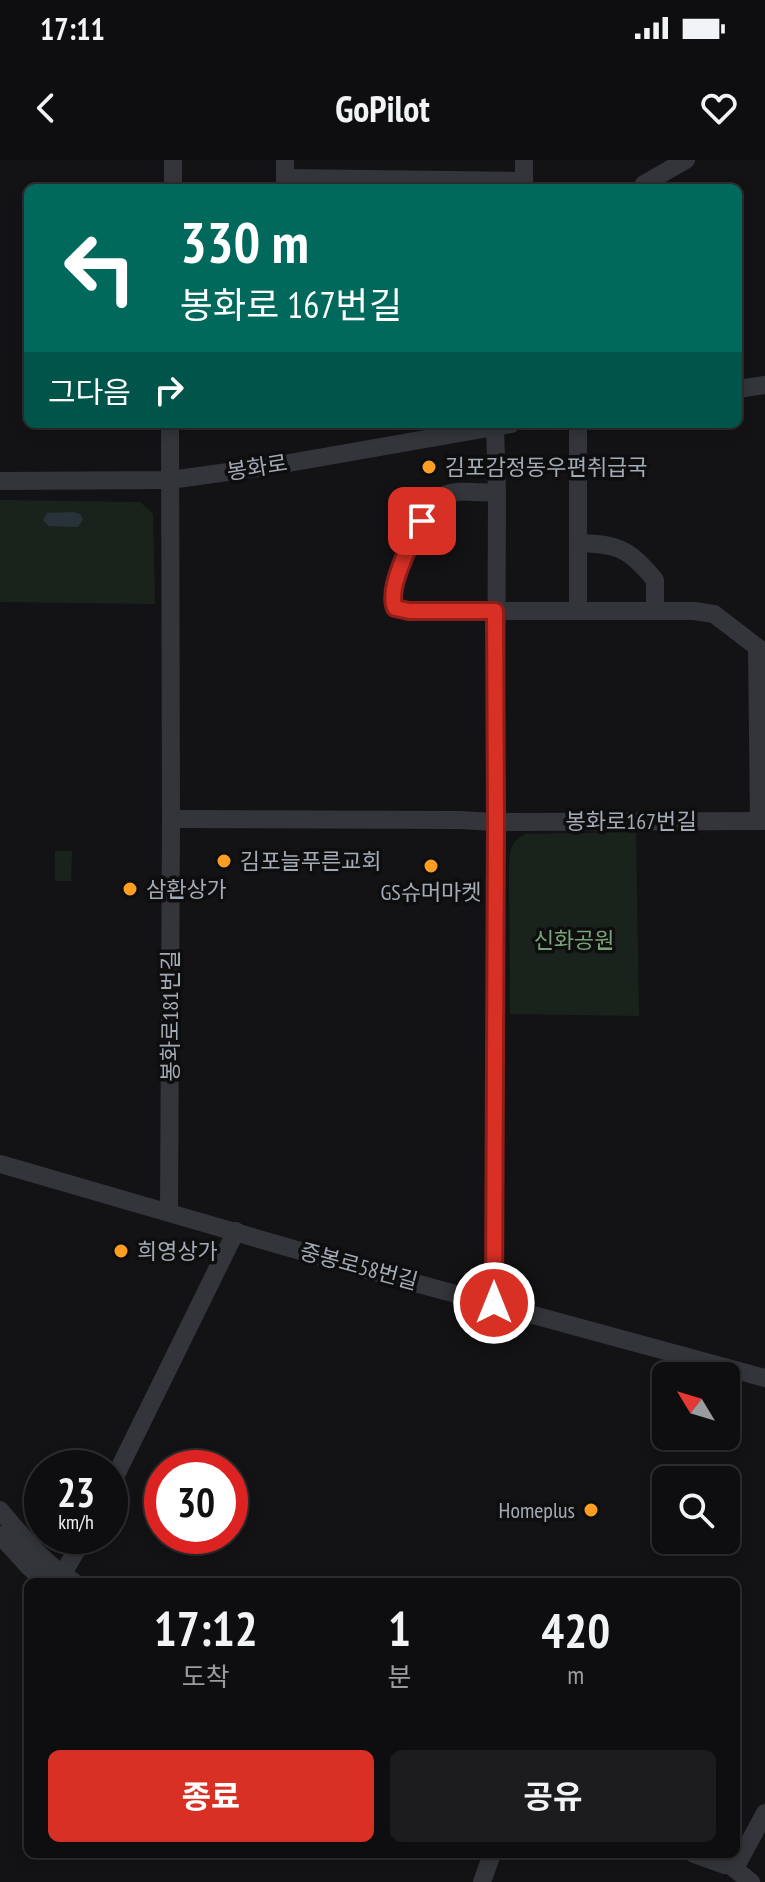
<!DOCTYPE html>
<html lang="ko">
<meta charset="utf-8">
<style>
:root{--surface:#0e0e10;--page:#1c1c1e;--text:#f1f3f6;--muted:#9b9c9f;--line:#2e2e30;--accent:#d93025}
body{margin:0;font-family:"PT Sans Narrow","Noto Sans KR",sans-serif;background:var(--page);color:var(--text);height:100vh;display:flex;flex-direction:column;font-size:30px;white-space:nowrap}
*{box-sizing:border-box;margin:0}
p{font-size:26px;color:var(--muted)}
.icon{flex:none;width:44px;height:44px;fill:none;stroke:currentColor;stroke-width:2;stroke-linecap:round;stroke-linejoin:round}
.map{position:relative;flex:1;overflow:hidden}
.drawer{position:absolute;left:24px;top:1418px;width:716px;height:280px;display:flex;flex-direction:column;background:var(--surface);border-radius:12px;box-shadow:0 4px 12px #0003,0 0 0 2px var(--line)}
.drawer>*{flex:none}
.hud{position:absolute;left:24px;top:24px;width:718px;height:244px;border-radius:12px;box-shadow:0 4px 12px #0003,0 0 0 2px var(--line);background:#00695c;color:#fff;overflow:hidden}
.needle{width:52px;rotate:308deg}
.buttons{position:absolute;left:652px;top:1202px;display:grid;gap:16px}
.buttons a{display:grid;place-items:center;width:88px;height:88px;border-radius:12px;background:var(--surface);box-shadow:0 4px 12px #0003,0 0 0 2px var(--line);font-size:40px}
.speed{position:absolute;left:24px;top:1290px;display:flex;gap:16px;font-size:40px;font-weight:700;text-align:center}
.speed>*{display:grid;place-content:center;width:104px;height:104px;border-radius:50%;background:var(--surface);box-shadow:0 4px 12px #0003,0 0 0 2px var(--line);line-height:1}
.speed small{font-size:20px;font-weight:400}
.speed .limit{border:12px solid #d22;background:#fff;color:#111}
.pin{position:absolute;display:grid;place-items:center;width:68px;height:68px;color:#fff;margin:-34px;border-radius:16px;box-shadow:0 4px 12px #0006}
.me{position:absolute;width:88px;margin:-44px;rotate:0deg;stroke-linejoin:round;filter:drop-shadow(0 0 6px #0008)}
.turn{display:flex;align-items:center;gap:28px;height:168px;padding:0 24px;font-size:36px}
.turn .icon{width:104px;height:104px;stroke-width:2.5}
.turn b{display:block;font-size:56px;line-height:68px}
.then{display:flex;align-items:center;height:76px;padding:0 24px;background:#0003;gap:16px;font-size:30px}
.eta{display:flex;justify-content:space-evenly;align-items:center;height:136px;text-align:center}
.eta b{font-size:48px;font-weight:700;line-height:56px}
.primary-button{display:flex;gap:16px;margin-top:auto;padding:16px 24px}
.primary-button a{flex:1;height:92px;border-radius:12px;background:var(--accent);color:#fff;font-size:32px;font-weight:700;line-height:92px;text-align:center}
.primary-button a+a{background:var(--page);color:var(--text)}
.status{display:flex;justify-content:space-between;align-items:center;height:56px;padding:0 40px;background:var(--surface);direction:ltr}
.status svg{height:22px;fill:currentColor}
header{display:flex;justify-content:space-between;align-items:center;height:104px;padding:0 24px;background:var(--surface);font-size:36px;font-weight:700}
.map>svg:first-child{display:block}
.green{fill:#1a231b}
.water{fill:#283339}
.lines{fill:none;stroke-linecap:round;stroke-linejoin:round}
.minor{stroke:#33353a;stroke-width:18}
.route-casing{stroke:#8d1f18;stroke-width:20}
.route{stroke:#d93025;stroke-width:14}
.poi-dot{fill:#ff9e20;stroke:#0e0e0f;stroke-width:3}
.labels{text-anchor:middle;stroke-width:7;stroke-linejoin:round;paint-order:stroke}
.street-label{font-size:22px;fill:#a3abb6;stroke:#0e0e0f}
.poi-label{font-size:22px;fill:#a3abb6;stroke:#0e0e0f;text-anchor:start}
.park-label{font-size:22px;fill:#79a378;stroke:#0e0e0f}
</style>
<div class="status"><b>17:11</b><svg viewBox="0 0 49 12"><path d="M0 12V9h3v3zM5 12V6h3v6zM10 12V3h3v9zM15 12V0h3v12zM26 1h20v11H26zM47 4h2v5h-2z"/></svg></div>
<header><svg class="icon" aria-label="back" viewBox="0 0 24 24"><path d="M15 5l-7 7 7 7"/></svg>GoPilot<svg class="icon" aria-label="heart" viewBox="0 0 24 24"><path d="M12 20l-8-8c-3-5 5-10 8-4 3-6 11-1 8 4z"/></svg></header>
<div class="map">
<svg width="765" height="1722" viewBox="0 0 765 1722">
<rect width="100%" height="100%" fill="#131315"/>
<!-- green -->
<g class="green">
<polygon points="0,340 140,342 153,354 155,444 0,442"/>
<path d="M 636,672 L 639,856 L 510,854 L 509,707 C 510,691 510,681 526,674 Z"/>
<polygon points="55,691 72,691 71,721 55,721"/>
</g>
<!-- water -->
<polygon class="water" points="73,352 80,354 83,359 78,367 49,366 43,360 47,353"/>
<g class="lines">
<!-- minor -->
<g class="minor">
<polyline points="285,18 524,21"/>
<polyline points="173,28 173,0"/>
<polyline points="285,28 285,0"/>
<polyline points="524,28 524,0"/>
<polyline points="645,28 644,24 686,0"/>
<polyline points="738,229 765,225"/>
<polyline points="578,264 578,451"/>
<polyline points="0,321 170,320 272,306 511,264"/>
<path d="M 497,333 C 480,333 455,328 441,337 C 422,349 386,428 395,448 L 409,451 L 694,451 L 714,454 L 765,493"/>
<path d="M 579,383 C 619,384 629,389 655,420 L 655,451"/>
<polyline points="757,487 759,661"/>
<polyline points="171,659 459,660 496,662 765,661"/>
<polyline points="0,1004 349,1105 765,1218"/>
<polyline points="169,1052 171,659 170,264"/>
<polyline points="494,1143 497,333 495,266"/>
<polyline points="110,1327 236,1071"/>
<path d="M 0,1350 C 22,1376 44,1404 74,1422"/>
<polyline points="0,1375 29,1407 46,1422"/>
<polyline points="58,1422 85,1376"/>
<polyline points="694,1694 725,1705"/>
<polyline points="716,1694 751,1722"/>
<polyline points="735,1708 765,1653"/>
<polyline points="482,1722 492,1694"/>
</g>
</g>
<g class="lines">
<!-- route casing -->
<g class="route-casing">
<path id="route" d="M 422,361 C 412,380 386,428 395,448 L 409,451 L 495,451 L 496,662 L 494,1143"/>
</g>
<!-- route -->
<use href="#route" class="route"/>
</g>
<!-- markers -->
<g class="poi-dot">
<circle cx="429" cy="307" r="8"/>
<circle cx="224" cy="701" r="8"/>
<circle cx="431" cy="706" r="8"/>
<circle cx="130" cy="729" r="8"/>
<circle cx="121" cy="1091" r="8"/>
<circle cx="591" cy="1350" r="8"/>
</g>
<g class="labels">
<!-- street labels -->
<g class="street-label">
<text transform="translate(257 307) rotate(-9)" y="8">봉화로</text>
<text x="631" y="669">봉화로167번길</text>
<text transform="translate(170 856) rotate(-90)" y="8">봉화로181번길</text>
<text transform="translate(359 1106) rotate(15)" y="8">중봉로58번길</text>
</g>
<!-- poi labels -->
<g class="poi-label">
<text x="445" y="315">김포감정동우편취급국</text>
<text x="240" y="709">김포늘푸른교회</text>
<text x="146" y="737">삼환상가</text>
<text x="431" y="740" text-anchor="middle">GS슈머마켓</text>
<text x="137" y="1099">희영상가</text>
<text x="575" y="1358" text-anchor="end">Homeplus</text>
</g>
<!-- park labels -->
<g class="park-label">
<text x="574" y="788">신화공원</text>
</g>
</g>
</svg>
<div class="buttons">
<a><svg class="needle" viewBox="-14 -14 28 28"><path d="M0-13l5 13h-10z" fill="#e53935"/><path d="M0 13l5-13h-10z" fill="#9b9c9f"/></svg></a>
<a><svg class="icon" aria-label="search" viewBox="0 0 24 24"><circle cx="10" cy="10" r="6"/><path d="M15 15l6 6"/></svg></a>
</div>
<div class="speed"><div>23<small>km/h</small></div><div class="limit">30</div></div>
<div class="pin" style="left:422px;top:361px;background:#d93025"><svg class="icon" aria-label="arrive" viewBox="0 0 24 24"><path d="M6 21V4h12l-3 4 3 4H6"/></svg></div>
<svg class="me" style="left:494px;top:1143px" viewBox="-20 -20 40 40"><circle r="17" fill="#d93025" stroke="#fff" stroke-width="3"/><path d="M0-11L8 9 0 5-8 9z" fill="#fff"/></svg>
<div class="hud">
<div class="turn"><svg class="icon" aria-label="left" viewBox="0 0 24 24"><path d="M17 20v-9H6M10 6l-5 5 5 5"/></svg><div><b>330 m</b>봉화로 167번길</div></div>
<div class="then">그다음<svg class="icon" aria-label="right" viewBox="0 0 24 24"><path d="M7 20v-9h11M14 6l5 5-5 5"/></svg></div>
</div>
<section class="drawer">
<div class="eta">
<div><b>17:12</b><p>도착</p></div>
<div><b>1</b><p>분</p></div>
<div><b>420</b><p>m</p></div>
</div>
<div class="primary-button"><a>종료</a><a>공유</a></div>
</section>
</div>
